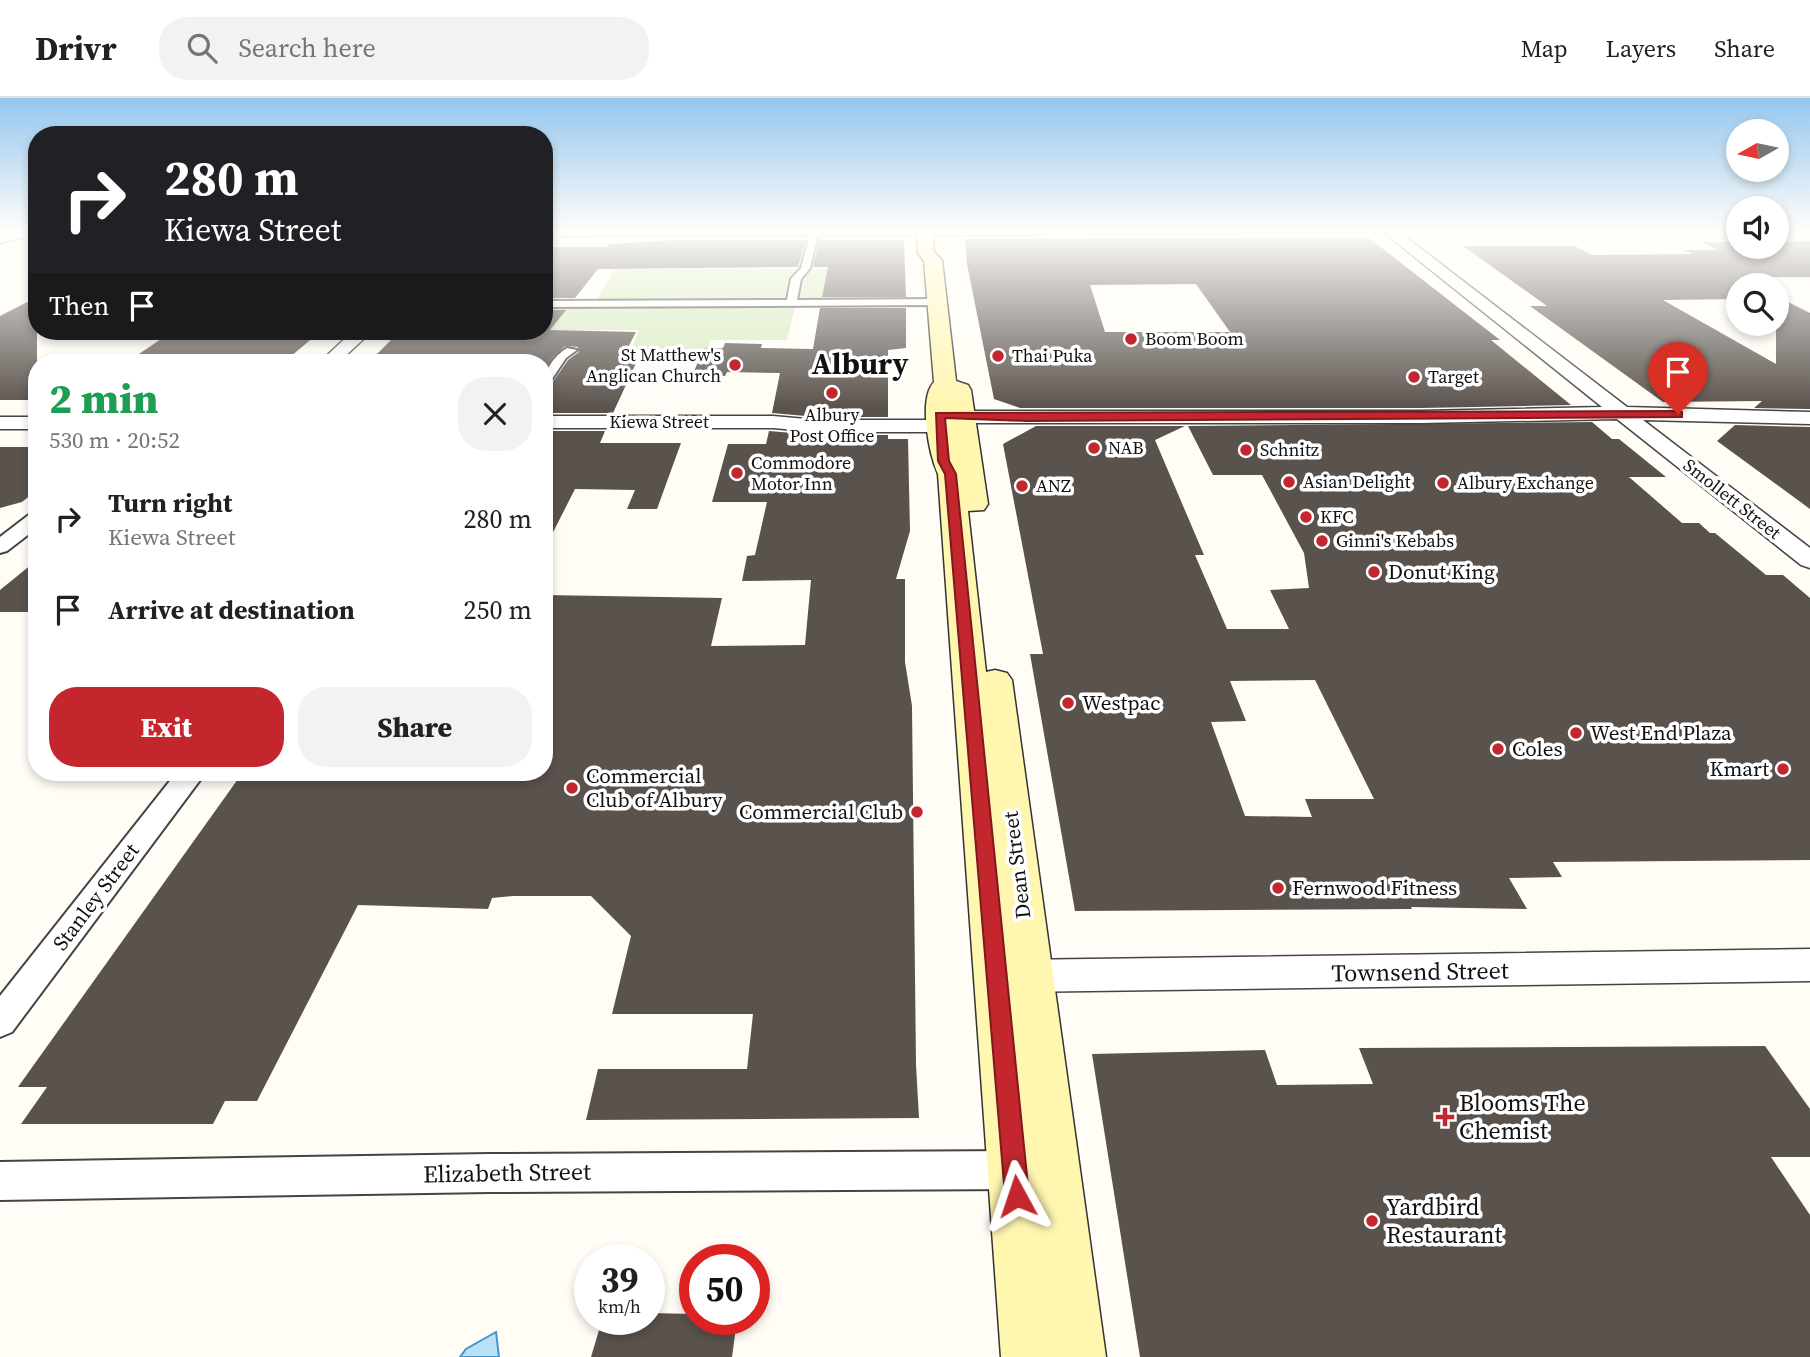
<!DOCTYPE html>
<meta charset="utf-8">
<style>
:root{--surface:#fff;--page:#f2f2f2;--text:#202124;--muted:#757577;--line:#e0e0e0;--accent:#c4262e}
body{margin:0;font-family:"Source Serif 4",serif;background:var(--page);color:var(--text);height:100vh;display:flex;flex-direction:column;font-size:26px;white-space:nowrap}
*{box-sizing:border-box;margin:0}
p{font-size:23px;color:var(--muted)}
.icon{flex:none;width:38px;height:38px;fill:none;stroke:currentColor;stroke-width:2;stroke-linecap:round;stroke-linejoin:round}
.map{position:relative;flex:1;overflow:hidden}
.panel{position:absolute;left:28px;top:256px;width:525px;height:427px;display:flex;flex-direction:column;background:var(--surface);border-radius:28px;box-shadow:0 4px 10px #0003}
.panel>*{flex:none}
.banner{position:absolute;left:28px;top:28px;width:525px;height:214px;border-radius:28px;box-shadow:0 4px 10px #0003;background:#202124;color:#fff;overflow:hidden}
.needle{width:46px;rotate:261deg}
.buttons{position:absolute;left:1726px;top:21px;display:grid;gap:14px}
.buttons a{display:grid;place-items:center;width:63px;height:63px;border-radius:50%;background:var(--surface);box-shadow:0 4px 10px #0003;font-size:35px}
.speed{position:absolute;left:574px;top:1146px;display:flex;gap:14px;font-size:35px;font-weight:700;text-align:center}
.speed>*{display:grid;place-content:center;width:91px;height:91px;border-radius:50%;background:var(--surface);box-shadow:0 4px 10px #0003;line-height:1}
.speed small{font-size:18px;font-weight:400}
.speed .limit{border:10px solid #d22;background:#fff;color:#111}
.pin{position:absolute;display:grid;place-items:center;width:60px;height:60px;color:#fff;margin:-72px -30px;border-radius:50% 50% 50% 0;rotate:-45deg;box-shadow:0 0 7px #0007}
.pin .icon{rotate:45deg}
.me{position:absolute;width:77px;margin:-38px;rotate:355deg;stroke-linejoin:round;filter:drop-shadow(0 0 5px #0008)}
.turn{display:flex;align-items:center;gap:24px;height:147px;padding:0 21px;font-size:32px}
.turn .icon{width:91px;height:91px;stroke-width:2.5}
.turn b{display:block;font-size:49px;line-height:60px}
.then{display:flex;align-items:center;height:66px;padding:0 21px;background:#0003;gap:14px;font-size:26px}
.round{display:grid;place-items:center;flex:none;width:74px;height:74px;border-radius:28px;background:var(--page)}
.head{display:flex;align-items:center;justify-content:space-between;height:119px;padding:0 21px}
h1{font-size:42px;font-weight:800;line-height:52px;color:#1e9e55}
.cta{display:flex;gap:14px;margin-top:auto;padding:14px 21px}
.cta a{flex:1;height:80px;border-radius:28px;background:var(--accent);color:#fff;font-size:28px;font-weight:800;line-height:80px;text-align:center}
.cta a+a{background:var(--page);color:var(--text)}
ul{padding:0;list-style:none}
li{display:flex;align-items:center;gap:21px;height:91px;padding:0 21px}
li div{flex:1}
li b{display:block;font-size:26px}
li em{font-style:normal}
header{display:flex;align-items:center;gap:42px;box-sizing:border-box;height:98px;padding:0 35px;background:var(--surface);border-bottom:2px solid var(--line)}
header strong{font-size:33px}
nav{display:flex;gap:38px;margin-inline-start:auto;font-size:24px}
.search{width:490px;height:63px;background:var(--page);display:flex;align-items:center;gap:18px;box-sizing:border-box;padding:0 24px;border-radius:28px;color:var(--muted);font-size:26px}
.map>svg:first-child{display:block}
.green{fill:#d5ebbd}
.water{fill:#b9e0f7;stroke:#3f96cf;stroke-width:2}
.building{fill:#5a524d;fill-rule:evenodd}
.lines{fill:none;stroke-linecap:round;stroke-linejoin:round}
.pedestrian-casing{stroke:#444;stroke-width:4}
.minor-casing{stroke:#444;stroke-width:4}
.tertiary-casing{stroke:#444;stroke-width:3}
.secondary-casing{stroke:#333;stroke-width:3}
.pedestrian{fill:#fff;fill-rule:evenodd}
.minor{fill:#fff;fill-rule:evenodd}
.tertiary{fill:#fff;fill-rule:evenodd}
.secondary{fill:#fff6b0;fill-rule:evenodd}
.route{fill:#c4262e;stroke:#7f191e;stroke-width:2}
.poi-dot{fill:#c4262e;stroke:#fff;stroke-width:2.5}
.labels{text-anchor:middle;stroke-width:7;stroke-linejoin:round;paint-order:stroke}
.far-poi-label{font-size:18px;fill:#111;stroke:#fff;text-anchor:start}
.far-street-label{font-size:18px;fill:#111;stroke:#fff}
.poi-label{font-size:21px;fill:#111;stroke:#fff;text-anchor:start}
.street-label{font-size:21px;fill:#111;stroke:#fff}
.near-street-label{font-size:24px;fill:#111;stroke:#fff}
.near-poi-label{font-size:24px;fill:#111;stroke:#fff;text-anchor:start}
.far-town-label{font-size:30px;font-weight:bold;fill:#111;stroke:#fff}
</style>
<header>
<strong>Drivr</strong>
<div class="search"><svg class="icon" aria-label="search" viewBox="0 0 24 24"><circle cx="10" cy="10" r="6"/><path d="M15 15l6 6"/></svg>Search here</div>
<nav><a>Map</a><a>Layers</a><a>Share</a></nav>
</header>
<div class="map">
<svg width="1810" height="1259" viewBox="0 0 1810 1259">
<rect width="100%" height="100%" fill="#fffdf5"/>
<!-- green -->
<polygon class="green" points="615,171 900,171 899,208 795,209 787,242 711,242 707,252 631,252 639,232 544,232 544,209 593,208"/>
<!-- water -->
<polygon class="water" points="496,1234 499,1259 460,1259 466,1251"/>
<!-- building -->
<g class="building">
<path d="M 1369,140 L 1500,242 L 1491,242 L 1571,307 L 1421,310 L 1020,310 L 994,301 L 967,166 L 965,141 ZM 1196,186 L 1230,234 L 1105,234 L 1090,187 Z"/>
<polygon points="674,142 806,142 798,169 598,171 575,200 544,200 544,149 607,149 609,146"/>
<polygon points="819,142 904,142 906,199 822,199 828,169 813,169"/>
<polygon points="1810,143 1810,179 1740,179 1756,187 1738,187 1738,201 1663,202 1776,266 1776,198 1810,215 1810,311 1754,310 1762,303 1663,304 1530,208 1547,208 1463,148 1575,148 1592,157 1692,156 1684,152 1718,152 1702,144 1738,144 1738,149 1776,149 1776,144"/>
<polygon points="37,199 37,302 0,302 0,218"/>
<polygon points="820,210 906,210 906,250 888,252 888,319 817,319 772,315 780,275 727,274 725,278 692,278 704,250 723,250 725,245 762,246 761,250 813,251"/>
<polygon points="544,212 566,212 550,232 636,234 622,261 638,261 613,315 544,315 544,290 550,288 568,262 579,254 578,249 565,248 552,260 544,273 544,264 369,264 400,233 544,233"/>
<polygon points="173,233 321,233 284,264 127,264"/>
<path d="M 1592,324 L 1612,341 L 1619,341 L 1666,379 L 1629,379 L 1682,425 L 1699,425 L 1710,435 L 1715,435 L 1766,477 L 1783,477 L 1810,500 L 1810,762 L 1553,764 L 1562,779 L 1509,780 L 1527,811 L 1411,809 L 1412,811 L 1075,813 L 1030,556 L 1043,556 L 1003,346 L 1036,328 L 1185,328 L 1155,342 L 1204,457 L 1195,457 L 1227,531 L 1289,531 L 1270,492 L 1309,490 L 1304,455 L 1262,377 L 1213,377 L 1188,328 ZM 1315,582 L 1374,701 L 1305,701 L 1312,719 L 1245,718 L 1211,624 L 1246,623 L 1230,583 Z"/>
<polygon points="1735,327 1810,329 1810,411 1717,343"/>
<polygon points="544,333 605,333 600,345 681,345 657,411 627,411 635,392 575,391 544,452"/>
<polygon points="769,333 817,337 888,337 888,341 908,341 910,433 896,481 905,481 905,564 912,608 916,967 919,1020 586,1022 598,971 747,971 753,916 612,916 631,838 591,798 513,798 492,800 488,811 358,807 257,1003 225,1003 213,1026 21,1026 47,989 18,989 243,674 544,674 544,497 722,500 711,548 805,547 811,482 742,483 747,458 755,457 767,404 712,404 728,346 766,346"/>
<polygon points="0,349 37,349 37,392 22,404 0,410"/>
<polygon points="37,462 37,514 0,514 0,492"/>
<polygon points="1765,948 1810,1011 1810,1059 1771,1059 1810,1117 1810,1259 1140,1259 1092,956 1265,952 1277,987 1373,986 1359,950"/>
<polygon points="649,1215 695,1216 695,1222 737,1222 732,1259 591,1259 602,1222 649,1222"/>
</g>
<g class="lines">
<!-- pedestrian casing -->
<g class="pedestrian-casing">
<g id="pedestrian">
<polygon points="811,133 818,135 810,170 801,181 797,202 937,201 942,204 937,207 544,209 544,203 787,202 791,181 801,170"/>
<path d="M 567,250 L 577,252 L 566,260 L 548,287 L 544,288 C 544,272 553,259 567,250 Z"/>
</g>
</g>
<!-- minor casing -->
<g class="minor-casing">
<g id="minor">
<polygon points="37,414 37,430 7,453 0,455 0,439 30,416"/>
<polygon points="177,674 206,674 12,934 0,939 0,898"/>
<polygon points="1015,1053 1029,1059 1035,1072 1029,1085 1015,1091 490,1094 0,1102 0,1064 490,1056"/>
</g>
</g>
<!-- tertiary casing -->
<g class="tertiary-casing">
<g id="tertiary">
<polygon points="14,133 37,133 37,136 0,145 0,137"/>
<polygon points="544,133 1042,133 1035,137 544,138"/>
<polygon points="1382,133 1398,133 1627,309 1810,314 1810,326 1643,322 1810,450 1810,470 1801,467 1617,321 1421,325 965,325 958,323 955,319 958,315 965,313 1421,313 1602,309"/>
<polygon points="353,233 372,233 339,264 320,264"/>
<polygon points="544,318 773,318 817,322 941,322 948,324 951,328 948,332 941,334 817,334 773,330 544,330"/>
<rect x="0" y="319" width="37" height="12"/>
<polygon points="1810,851 1810,883 1012,894 998,890 992,878 998,866 1012,862"/>
</g>
</g>
<!-- secondary casing -->
<g class="secondary-casing">
<path id="secondary" d="M 917,133 L 933,133 L 934,154 L 942,162 L 956,283 L 968,287 L 971,292 L 988,406 L 984,412 L 968,413 L 986,574 L 995,572 L 1007,575 L 1012,582 L 1106,1259 L 1001,1259 L 938,376 C 929,356 918,301 934,284 L 924,163 L 918,155 Z"/>
</g>
<!-- pedestrian -->
<use href="#pedestrian" class="pedestrian"/>
<!-- minor -->
<use href="#minor" class="minor"/>
<!-- tertiary -->
<use href="#tertiary" class="tertiary"/>
<!-- secondary -->
<use href="#secondary" class="secondary"/>
</g>
<!-- sky -->
<linearGradient id="sky" x2="0" y2="1"><stop stop-color="#95c6ee"/><stop offset="0.43" stop-color="#fffefa"/><stop offset="1" stop-color="#fffefa" stop-opacity="0"/></linearGradient>
<rect width="1810" height="310" fill="url(#sky)"/>
<!-- route -->
<polygon class="route" points="1678,313 1682,314 1682,319 1027,323 945,320 949,363 956,376 1029,1098 1026,1107 1017,1110 1008,1107 1005,1098 945,376 938,363 936,315"/>
<!-- markers -->
<g class="poi-dot">
<circle cx="1131" cy="241" r="7"/>
<circle cx="998" cy="258" r="7"/>
<circle cx="735" cy="267" r="7"/>
<circle cx="1414" cy="279" r="7"/>
<circle cx="832" cy="295" r="7"/>
<circle cx="1094" cy="350" r="7"/>
<circle cx="1246" cy="352" r="7"/>
<circle cx="737" cy="375" r="7"/>
<circle cx="1289" cy="384" r="7"/>
<circle cx="1443" cy="385" r="7"/>
<circle cx="1022" cy="388" r="7"/>
<circle cx="1306" cy="419" r="7"/>
<circle cx="1322" cy="443" r="7"/>
<circle cx="1374" cy="474" r="7"/>
<circle cx="1068" cy="605" r="7"/>
<circle cx="1576" cy="635" r="7"/>
<circle cx="1498" cy="651" r="7"/>
<circle cx="1783" cy="671" r="7"/>
<circle cx="572" cy="690" r="7"/>
<circle cx="917" cy="714" r="7"/>
<circle cx="1278" cy="790" r="7"/>
<path d="M1441.5 1008.5h7v7h7v7h-7v7h-7v-7h-7v-7h7z"/>
<circle cx="1372" cy="1123" r="7"/>
</g>
<g class="labels">
<!-- far-poi labels -->
<g class="far-poi-label">
<text x="1145" y="247">Boom Boom</text>
<text x="721" y="263" text-anchor="end">St Matthew's<tspan x="721" dy="21">Anglican Church</tspan></text>
<text x="1012" y="264">Thai Puka</text>
<text x="1428" y="285">Target</text>
<text x="832" y="323" text-anchor="middle">Albury<tspan x="832" dy="21">Post Office</tspan></text>
<text x="1108" y="356">NAB</text>
<text x="1260" y="358">Schnitz</text>
<text x="751" y="371">Commodore<tspan x="751" dy="21">Motor Inn</tspan></text>
<text x="1303" y="390">Asian Delight</text>
<text x="1457" y="391">Albury Exchange</text>
<text x="1036" y="394">ANZ</text>
<text x="1320" y="425">KFC</text>
<text x="1336" y="449">Ginni's Kebabs</text>
</g>
<!-- far-street labels -->
<g class="far-street-label">
<text x="659" y="330">Kiewa Street</text>
<text transform="translate(1732 401) rotate(38)" y="6">Smollett Street</text>
</g>
<!-- poi labels -->
<g class="poi-label">
<text x="1388" y="481">Donut King</text>
<text x="1082" y="612">Westpac</text>
<text x="1590" y="642">West End Plaza</text>
<text x="1512" y="658">Coles</text>
<text x="1769" y="678" text-anchor="end">Kmart</text>
<text x="586" y="685">Commercial<tspan x="586" dy="24">Club of Albury</tspan></text>
<text x="903" y="721" text-anchor="end">Commercial Club</text>
<text x="1292" y="797">Fernwood Fitness</text>
</g>
<!-- street labels -->
<g class="street-label">
<text transform="translate(1017 767) rotate(-97)" y="7">Dean Street</text>
<text transform="translate(96 799) rotate(-53)" y="7">Stanley Street</text>
</g>
<!-- near-street labels -->
<g class="near-street-label">
<text transform="translate(1420 874) rotate(-1)" y="8">Townsend Street</text>
<text transform="translate(507 1075) rotate(-1)" y="8">Elizabeth Street</text>
</g>
<!-- near-poi labels -->
<g class="near-poi-label">
<text x="1459" y="1013">Blooms The<tspan x="1459" dy="28">Chemist</tspan></text>
<text x="1386" y="1117">Yardbird<tspan x="1386" dy="28">Restaurant</tspan></text>
</g>
<!-- far-town labels -->
<g class="far-town-label">
<text x="860" y="276">Albury</text>
</g>
</g>
</svg>
<div class="buttons">
<a><svg class="needle" viewBox="-14 -14 28 28"><path d="M0-13l5 13h-10z" fill="#e53935"/><path d="M0 13l5-13h-10z" fill="#757577"/></svg></a>
<a><svg class="icon" aria-label="sound" viewBox="0 0 24 24"><path d="M4 9h4l5-4v14l-5-4H4zM17 9q2 3 0 6"/></svg></a>
<a><svg class="icon" aria-label="search" viewBox="0 0 24 24"><circle cx="10" cy="10" r="6"/><path d="M15 15l6 6"/></svg></a>
</div>
<div class="speed"><div>39<small>km/h</small></div><div class="limit">50</div></div>
<div class="pin" style="left:1678px;top:316px;background:#d93025"><svg class="icon" aria-label="arrive" viewBox="0 0 24 24"><path d="M6 21V4h12l-3 4 3 4H6"/></svg></div>
<svg class="me" style="left:1017px;top:1098px" viewBox="-20 -20 40 40"><path d="M0-17L14 15 0 8-14 15z" fill="#c4262e" stroke="#fff" stroke-width="4"/></svg>
<div class="banner">
<div class="turn"><svg class="icon" aria-label="right" viewBox="0 0 24 24"><path d="M7 20v-9h11M14 6l5 5-5 5"/></svg><div><b>280 m</b>Kiewa Street</div></div>
<div class="then">Then<svg class="icon" aria-label="arrive" viewBox="0 0 24 24"><path d="M6 21V4h12l-3 4 3 4H6"/></svg></div>
</div>
<section class="panel">
<div class="head"><div><h1>2 min</h1><p>530 m · 20:52</p></div><a class="round"><svg class="icon" aria-label="close" viewBox="0 0 24 24"><path d="M6 6l12 12M18 6L6 18"/></svg></a></div>
<ul>
<li><svg class="icon" aria-label="right" viewBox="0 0 24 24"><path d="M7 20v-9h11M14 6l5 5-5 5"/></svg><div><b>Turn right</b><p>Kiewa Street</p></div><em>280 m</em></li>
<li><svg class="icon" aria-label="arrive" viewBox="0 0 24 24"><path d="M6 21V4h12l-3 4 3 4H6"/></svg><div><b>Arrive at destination</b></div><em>250 m</em></li>
</ul>
<div class="cta"><a>Exit</a><a>Share</a></div>
</section>
</div>
